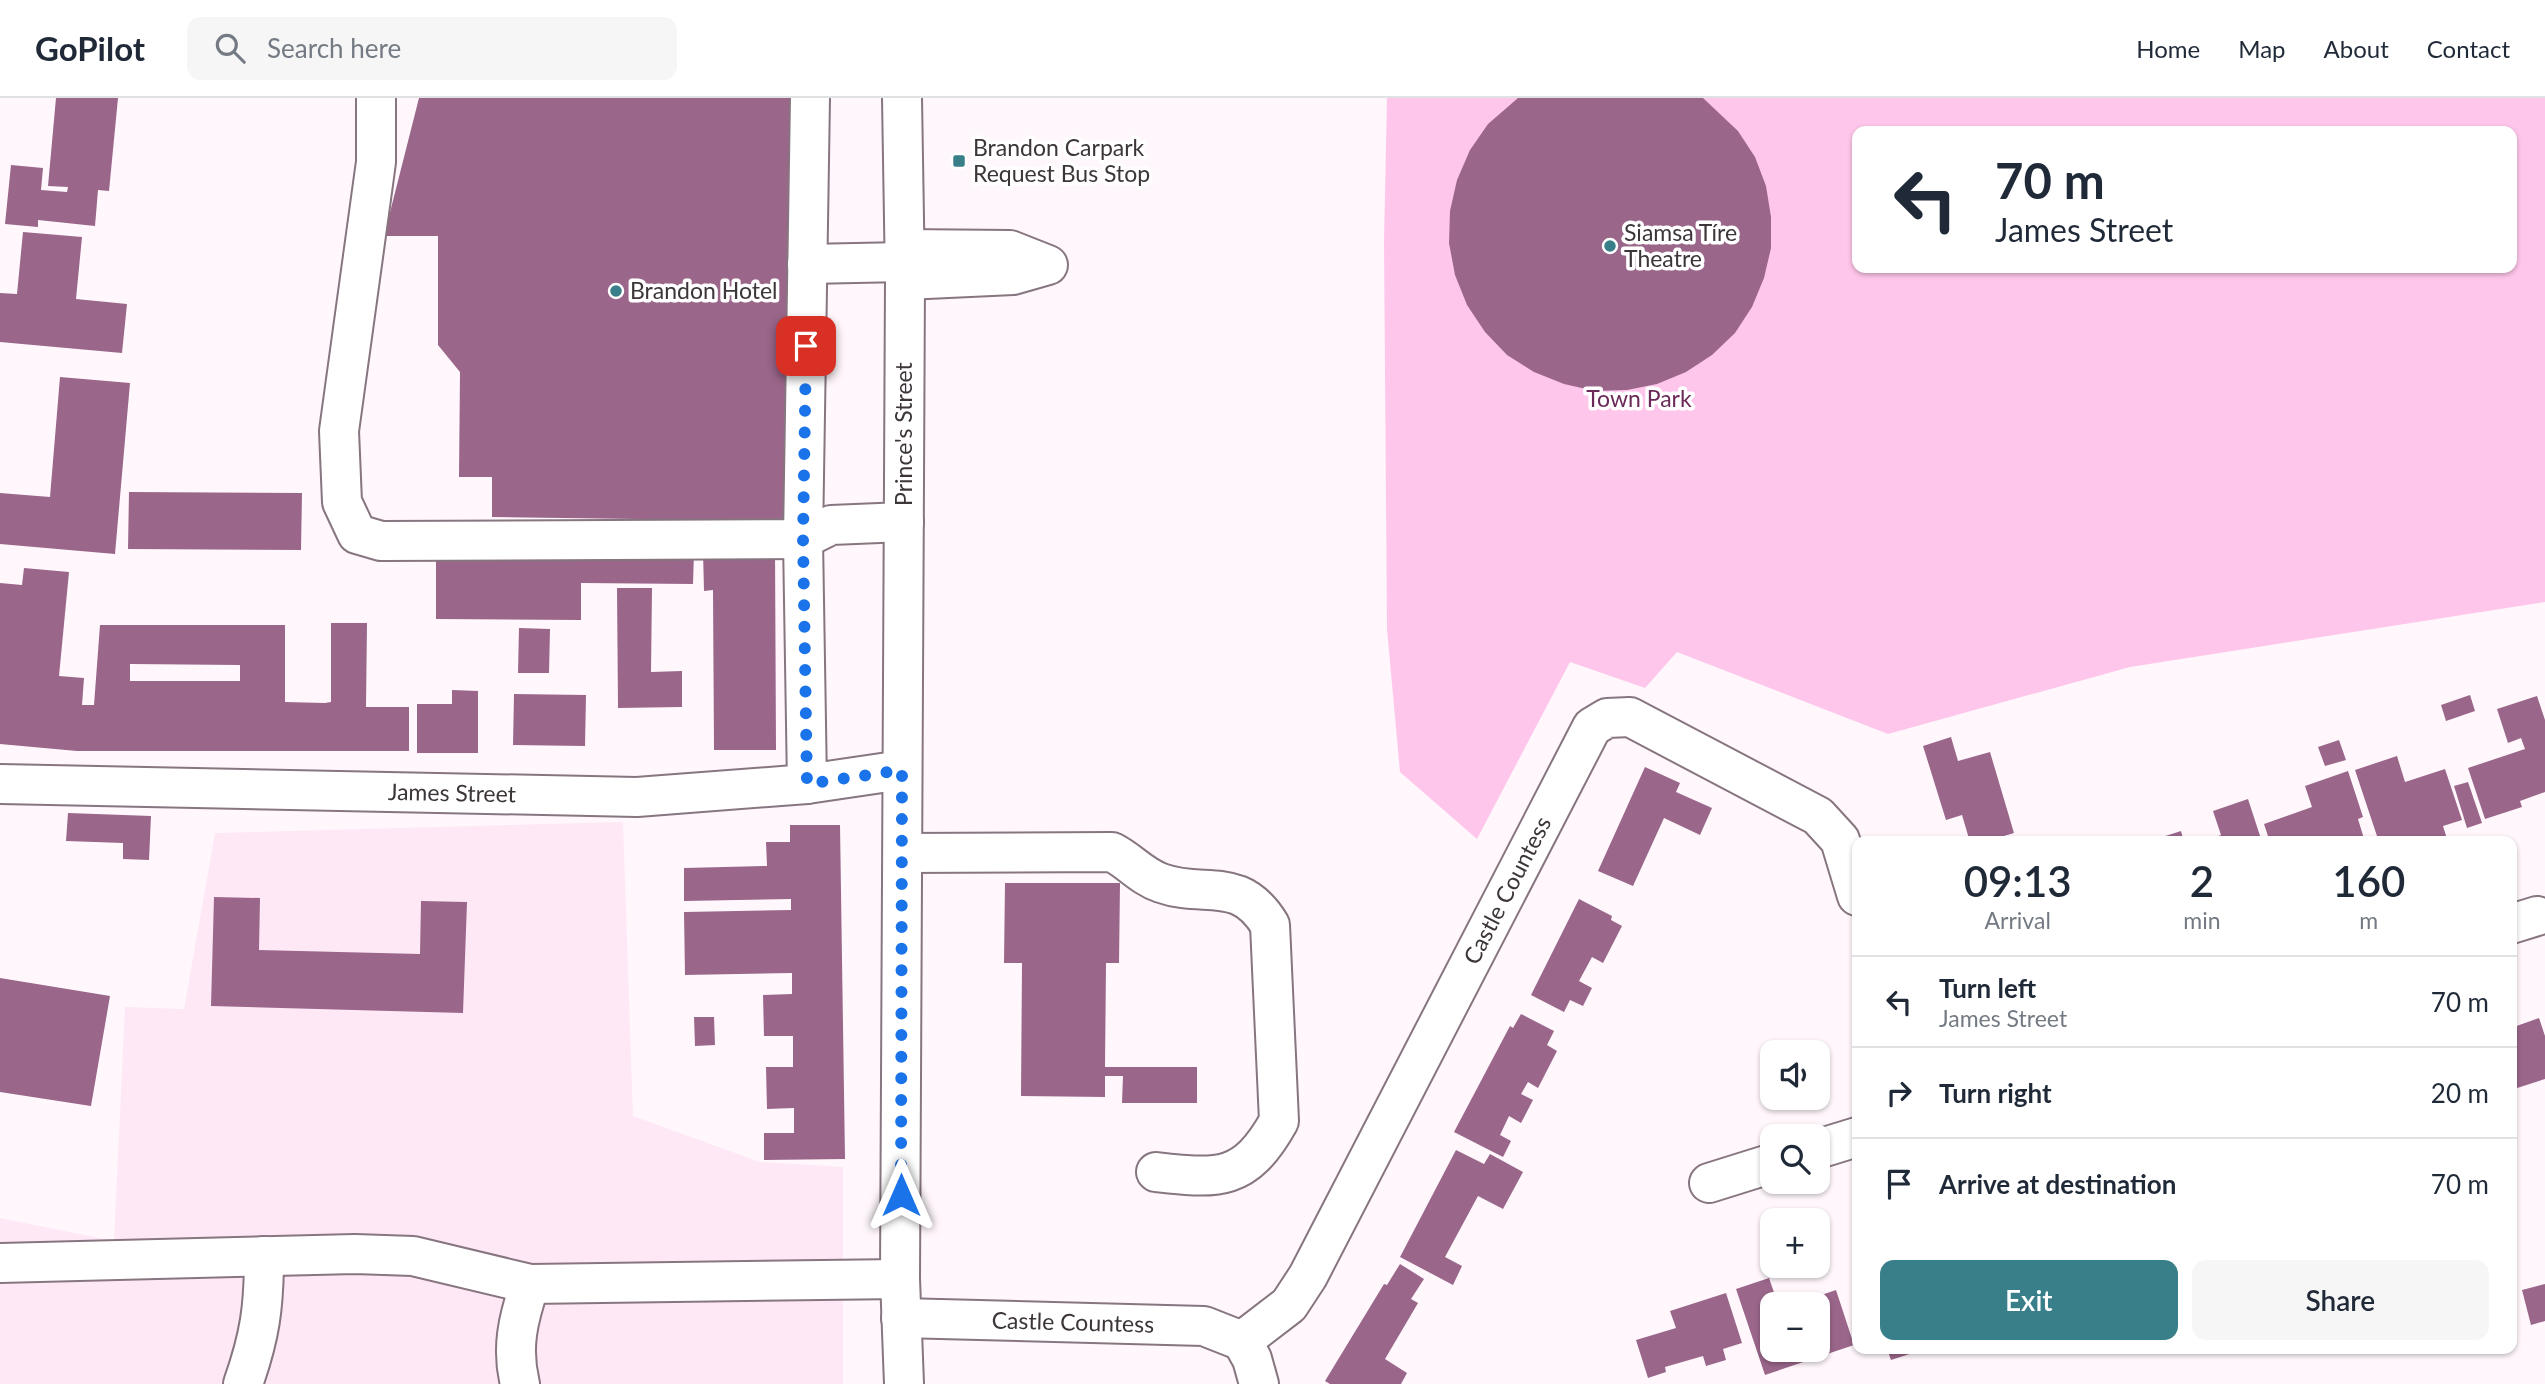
<!DOCTYPE html>
<meta charset="utf-8">
<style>
:root{--surface:#fff;--page:#f6f6f7;--text:#1f2937;--muted:#747a83;--line:#e0e1e3;--accent:#397f8a}
body{margin:0;font-family:Lato,sans-serif;background:var(--page);color:var(--text);height:100vh;display:flex;flex-direction:column;font-size:26px;white-space:nowrap}
*{box-sizing:border-box;margin:0}
p{font-size:23px;color:var(--muted)}
.icon{flex:none;width:38px;height:38px;fill:none;stroke:currentColor;stroke-width:2;stroke-linecap:round;stroke-linejoin:round}
.map{position:relative;flex:1;overflow:hidden}
.details{position:absolute;left:1852px;top:738px;width:665px;height:518px;display:flex;flex-direction:column;background:var(--surface);border-radius:14px;box-shadow:0 2px 5px #0004}
.details>*{flex:none}
.guide{position:absolute;left:1852px;top:28px;width:665px;height:147px;border-radius:14px;box-shadow:0 2px 5px #0004;background:#fff;color:var(--text);overflow:hidden}
.fabs{position:absolute;left:1760px;top:942px;display:grid;gap:14px}
.fabs a{display:grid;place-items:center;width:70px;height:70px;border-radius:14px;background:var(--surface);box-shadow:0 2px 5px #0004;font-size:35px}
.pin{position:absolute;display:grid;place-items:center;width:60px;height:60px;color:#fff;margin:-30px;border-radius:14px;box-shadow:0 4px 10px #0006}
.me{position:absolute;width:77px;margin:-38px;rotate:0deg;stroke-linejoin:round;filter:drop-shadow(0 0 5px #0008)}
.turn{display:flex;align-items:center;gap:24px;height:147px;padding:0 28px;font-size:32px}
.turn .icon{width:91px;height:91px;stroke-width:2.5}
.turn b{display:block;font-size:49px;line-height:60px}
.eta{display:flex;justify-content:space-evenly;align-items:center;height:119px;text-align:center}
.eta b{font-size:42px;font-weight:600;line-height:49px}
.action{display:flex;gap:14px;margin-top:auto;padding:14px 28px}
.action a{flex:1;height:80px;border-radius:14px;background:var(--accent);color:#fff;font-size:28px;font-weight:600;line-height:80px;text-align:center}
.action a+a{background:var(--page);color:var(--text)}
ul{padding:0;list-style:none}
li{display:flex;align-items:center;gap:21px;height:91px;padding:0 28px;border-top:2px solid var(--line)}
li div{flex:1}
li b{display:block;font-size:26px}
li em{font-style:normal}
header{display:flex;align-items:center;gap:42px;box-sizing:border-box;height:98px;padding:0 35px;background:var(--surface);border-bottom:2px solid var(--line)}
header strong{font-size:33px}
nav{display:flex;gap:38px;margin-inline-start:auto;font-size:24px}
.search{width:490px;height:63px;background:var(--page);display:flex;align-items:center;gap:18px;box-sizing:border-box;padding:0 24px;border-radius:14px;color:var(--muted);font-size:26px}
.map>svg:first-child{display:block}
.built{fill:#fee8f6}
.green{fill:#ffc6eb;fill-rule:evenodd}
.building{fill:#9a668a;fill-rule:evenodd}
.lines{fill:none;stroke-linecap:round;stroke-linejoin:round}
.minor-casing{stroke:#877580;stroke-width:42}
.major-casing{stroke:#877580;stroke-width:42}
.minor{stroke:#fff;stroke-width:38}
.major{stroke:#fff;stroke-width:38}
.route{stroke:#1a73e8;stroke-width:12;stroke-dasharray:0 21.6}
.poi-dot{fill:#397f8a;stroke:#fff;stroke-width:2.5}
.labels{text-anchor:middle;stroke-width:7;stroke-linejoin:round;paint-order:stroke}
.poi-label{font-size:23px;fill:#3c353a;stroke:#fff;text-anchor:start}
.park-label{font-size:23px;fill:#6a2958;stroke:#fff}
.street-label{font-size:23px;fill:#3c353a;stroke:#fff}
</style>
<header>
<strong>GoPilot</strong>
<div class="search"><svg class="icon" aria-label="search" viewBox="0 0 24 24"><circle cx="10" cy="10" r="6"/><path d="M15 15l6 6"/></svg>Search here</div>
<nav><a>Home</a><a>Map</a><a>About</a><a>Contact</a></nav>
</header>
<div class="map">
<svg width="2545" height="1286" viewBox="0 0 2545 1286">
<rect width="100%" height="100%" fill="#fff7fc"/>
<!-- built -->
<polygon class="built" points="623,724 633,1018 760,1064 843,1069 843,1286 0,1286 0,1120 114,1143 125,909 184,911 215,735"/>
<!-- green -->
<path class="green" d="M 1387,0 L 2545,0 L 2545,504 L 2130,569 L 1888,636 L 1677,554 L 1645,590 L 1570,564 L 1477,741 L 1400,674 L 1387,531 L 1384,143 ZM 1857,33 L 2511,33 L 2511,170 L 1857,170 Z"/>
<!-- building -->
<g class="building">
<polygon points="56,0 118,0 109,93 98,92 95,128 38,122 38,129 5,126 11,67 43,70 41,92 67,94 68,89 48,88"/>
<polygon points="419,0 798,0 791,423 492,419 492,379 459,379 460,274 438,247 438,138 384,138"/>
<polygon points="1518,0 1703,0 1738,33 1755,59 1766,88 1771,119 1771,150 1764,180 1752,209 1735,235 1712,257 1686,274 1657,286 1627,292 1595,293 1564,286 1534,274 1507,257 1485,234 1467,207 1455,177 1449,145 1450,113 1457,82 1470,52 1488,26"/>
<polygon points="23,134 82,139 76,201 127,206 122,255 0,244 0,195 17,196"/>
<polygon points="60,279 130,285 115,456 0,446 0,395 50,399"/>
<polygon points="129,394 302,395 301,452 128,451"/>
<polygon points="436,452 694,454 693,486 581,485 581,522 436,521"/>
<polygon points="775,452 776,652 714,652 713,492 704,493 703,453"/>
<path d="M 24,470 L 69,474 L 59,578 L 84,580 L 82,607 L 94,607 L 100,527 L 285,527 L 285,604 L 325,605 L 331,604 L 331,525 L 367,525 L 366,609 L 409,609 L 409,653 L 77,653 L 0,646 L 0,485 L 22,487 ZM 130,566 L 240,567 L 240,583 L 130,583 Z"/>
<polygon points="617,490 652,490 651,574 682,573 682,609 618,610"/>
<polygon points="519,530 550,531 549,575 518,575"/>
<polygon points="452,592 478,593 478,655 417,655 417,606 452,606"/>
<polygon points="514,596 586,597 585,648 513,647"/>
<polygon points="2470,597 2475,613 2446,623 2441,607"/>
<polygon points="2537,598 2545,622 2545,694 2520,703 2522,709 2485,721 2468,670 2525,651 2521,640 2508,645 2497,611"/>
<polygon points="1951,639 1958,663 1990,654 2014,735 1984,744 1970,744 1962,717 1946,722 1923,648"/>
<polygon points="2339,642 2346,662 2325,668 2318,649"/>
<polygon points="2397,658 2405,684 2445,671 2462,722 2443,728 2448,744 2417,744 2415,738 2398,744 2379,744 2355,672"/>
<polygon points="1645,669 1680,685 1676,694 1712,710 1700,737 1664,720 1633,788 1598,773"/>
<polygon points="2348,673 2363,719 2358,721 2365,744 2270,744 2264,726 2312,709 2305,688"/>
<polygon points="2468,684 2482,725 2467,730 2454,688"/>
<polygon points="2248,701 2262,744 2203,744 2221,737 2213,713"/>
<polygon points="68,715 151,718 149,762 123,761 123,745 66,743"/>
<polygon points="790,727 840,727 845,1061 764,1062 764,1035 794,1035 794,1010 767,1011 766,969 793,969 793,938 764,938 763,897 792,896 792,875 685,877 684,814 791,812 791,801 684,803 684,770 767,768 766,744 790,744"/>
<polygon points="2181,733 2184,744 2157,744 2156,741"/>
<polygon points="1005,785 1120,785 1119,865 1106,865 1105,969 1197,969 1197,1005 1122,1005 1123,978 1105,978 1105,999 1021,998 1022,865 1004,865"/>
<polygon points="214,799 260,800 259,852 420,856 421,803 467,804 463,915 211,908"/>
<polygon points="1579,801 1612,818 1611,822 1622,828 1603,865 1592,859 1579,883 1592,890 1583,908 1570,902 1564,914 1531,897"/>
<polygon points="0,880 110,898 91,1008 0,994"/>
<polygon points="1521,916 1554,933 1547,947 1557,953 1538,990 1528,984 1521,996 1533,1002 1521,1025 1509,1018 1500,1037 1511,1043 1503,1059 1454,1034 1510,928 1513,930"/>
<polygon points="694,919 714,919 715,947 695,948"/>
<polygon points="2539,920 2545,938 2545,981 2511,992 2511,930"/>
<polygon points="1456,1052 1484,1066 1490,1056 1523,1074 1503,1111 1478,1098 1445,1159 1462,1168 1453,1187 1400,1159"/>
<polygon points="1400,1166 1424,1181 1411,1201 1418,1205 1385,1261 1407,1275 1401,1286 1330,1286 1325,1283 1384,1186 1387,1187"/>
<polygon points="1769,1180 1778,1206 1773,1206 1773,1251 1818,1251 1818,1206 1798,1205 1836,1192 1854,1247 1765,1277 1736,1191"/>
<polygon points="2545,1186 2545,1223 2531,1227 2522,1192"/>
<polygon points="1726,1195 1742,1245 1723,1251 1726,1262 1706,1268 1703,1258 1665,1269 1666,1274 1648,1280 1636,1242 1676,1230 1670,1213"/>
<polygon points="1887,1251 1921,1251 1922,1252 1891,1262"/>
</g>
<g class="lines">
<!-- minor casing -->
<g class="minor-casing">
<g id="minor">
<polyline points="376,0 376,64 339,333 342,404 357,436 381,443 803,441 831,427 904,424"/>
<polyline points="904,151 1010,152 1048,167 1013,177 905,182"/>
<polyline points="807,166 904,164"/>
<path id="s1" d="M 0,686 L 637,699 L 807,686 L 902,672"/>
<polyline points="807,686 803,441 810,0"/>
<path d="M 903,755 L 1112,754 C 1130,763 1141,778 1161,785 C 1205,801 1239,776 1270,827 L 1279,1023 C 1245,1084 1219,1081 1156,1074"/>
<polyline points="2511,826 2537,818"/>
<polyline points="1818,1051 1857,1039"/>
<polyline points="1709,1085 1773,1065"/>
<polyline points="0,1165 355,1156 413,1158 530,1186 900,1181"/>
<path id="s2" d="M 901,1220 L 1204,1228 L 1242,1243 L 1252,1261 L 1259,1286"/>
<path id="s3" d="M 1242,1243 L 1289,1207 L 1308,1178 L 1592,629 L 1607,620 L 1630,619 L 1818,718 L 1840,742 L 1857,798"/>
<path d="M 243,1286 C 260,1238 264,1209 264,1158"/>
<path d="M 520,1286 C 511,1250 518,1221 530,1186"/>
</g>
</g>
<!-- major casing -->
<g class="major-casing">
<polyline id="major" points="902,0 905,182 900,1181 904,1286"/>
</g>
<!-- minor -->
<use href="#minor" class="minor"/>
<!-- major -->
<use href="#major" class="major"/>
</g>
<g class="lines">
<!-- route -->
<polyline class="route" points="806,248 803,441 807,686 902,672 901,1097"/>
</g>
<!-- markers -->
<g class="poi-dot">
<rect x="952" y="56" width="14" height="14" rx="3.5"/>
<circle cx="1610" cy="148" r="7"/>
<circle cx="616" cy="193" r="7"/>
</g>
<g class="labels">
<!-- poi labels -->
<g class="poi-label">
<text x="973" y="58">Brandon Carpark<tspan x="973" dy="26">Request Bus Stop</tspan></text>
<text x="1624" y="143">Siamsa Tíre<tspan x="1624" dy="26">Theatre</tspan></text>
<text x="630" y="201">Brandon Hotel</text>
</g>
<!-- park labels -->
<g class="park-label">
<text x="1639" y="309">Town Park</text>
</g>
<!-- street labels -->
<g class="street-label">
<text transform="translate(904 336) rotate(-90)" y="8">Prince's Street</text>
<text dy="8" stroke="none"><textPath href="#s1" startOffset="452">James Street</textPath></text>
<text dy="8" stroke="none"><textPath href="#s3" startOffset="528">Castle Countess</textPath></text>
<text dy="8" stroke="none"><textPath href="#s2" startOffset="172">Castle Countess</textPath></text>
</g>
</g>
</svg>
<div class="fabs">
<a><svg class="icon" aria-label="sound" viewBox="0 0 24 24"><path d="M4 9h4l5-4v14l-5-4H4zM17 9q2 3 0 6"/></svg></a>
<a><svg class="icon" aria-label="search" viewBox="0 0 24 24"><circle cx="10" cy="10" r="6"/><path d="M15 15l6 6"/></svg></a>
<a>+</a>
<a>−</a>
</div>
<div class="pin" style="left:806px;top:248px;background:#d93025"><svg class="icon" aria-label="arrive" viewBox="0 0 24 24"><path d="M6 21V4h12l-3 4 3 4H6"/></svg></div>
<svg class="me" style="left:901px;top:1097px" viewBox="-20 -20 40 40"><path d="M0-17L14 15 0 8-14 15z" fill="#1a73e8" stroke="#fff" stroke-width="4"/></svg>
<div class="guide">
<div class="turn"><svg class="icon" aria-label="left" viewBox="0 0 24 24"><path d="M17 20v-9H6M10 6l-5 5 5 5"/></svg><div><b>70 m</b>James Street</div></div>
</div>
<section class="details">
<div class="eta">
<div><b>09:13</b><p>Arrival</p></div>
<div><b>2</b><p>min</p></div>
<div><b>160</b><p>m</p></div>
</div>
<ul>
<li><svg class="icon" aria-label="left" viewBox="0 0 24 24"><path d="M17 20v-9H6M10 6l-5 5 5 5"/></svg><div><b>Turn left</b><p>James Street</p></div><em>70 m</em></li>
<li><svg class="icon" aria-label="right" viewBox="0 0 24 24"><path d="M7 20v-9h11M14 6l5 5-5 5"/></svg><div><b>Turn right</b></div><em>20 m</em></li>
<li><svg class="icon" aria-label="arrive" viewBox="0 0 24 24"><path d="M6 21V4h12l-3 4 3 4H6"/></svg><div><b>Arrive at destination</b></div><em>70 m</em></li>
</ul>
<div class="action"><a>Exit</a><a>Share</a></div>
</section>
</div>
